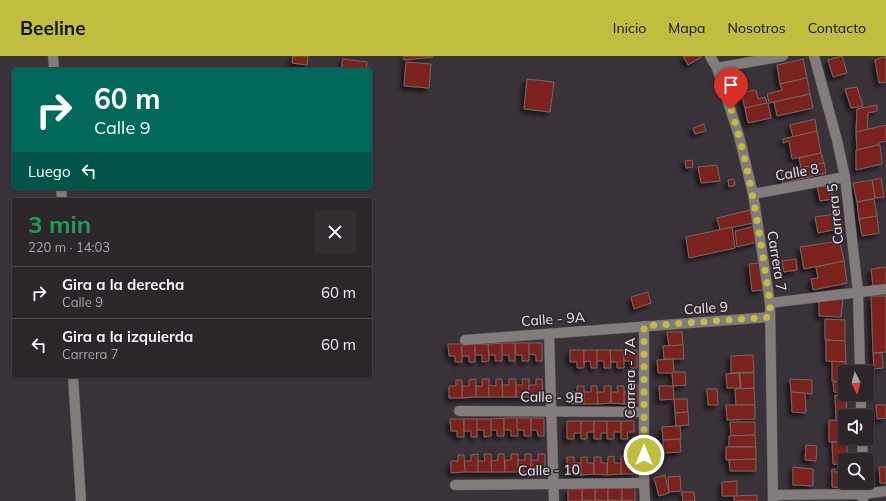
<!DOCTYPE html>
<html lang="es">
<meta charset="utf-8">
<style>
:root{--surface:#2c262b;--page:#342e33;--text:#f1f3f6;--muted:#a6a5a9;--line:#484347;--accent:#c1bd3f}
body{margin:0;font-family:Mulish,sans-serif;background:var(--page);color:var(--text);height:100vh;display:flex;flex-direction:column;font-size:15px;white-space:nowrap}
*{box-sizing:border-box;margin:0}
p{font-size:13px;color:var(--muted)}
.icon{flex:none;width:22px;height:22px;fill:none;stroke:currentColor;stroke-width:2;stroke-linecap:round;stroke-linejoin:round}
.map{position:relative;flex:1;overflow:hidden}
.sheet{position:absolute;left:12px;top:142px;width:360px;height:180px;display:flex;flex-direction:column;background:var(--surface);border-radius:4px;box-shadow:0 1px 3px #0004,0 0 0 1px var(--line)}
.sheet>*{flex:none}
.banner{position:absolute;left:12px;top:12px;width:360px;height:122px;border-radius:4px;box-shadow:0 1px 3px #0004,0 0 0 1px var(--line);background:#00695c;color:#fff;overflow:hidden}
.needle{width:26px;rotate:174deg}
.tools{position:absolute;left:838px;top:309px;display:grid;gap:8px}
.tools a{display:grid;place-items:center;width:36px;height:36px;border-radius:4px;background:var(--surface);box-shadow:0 1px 3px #0004,0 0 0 1px var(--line);font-size:20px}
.pin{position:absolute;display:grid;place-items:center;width:34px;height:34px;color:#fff;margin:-41px -17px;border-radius:50% 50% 50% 0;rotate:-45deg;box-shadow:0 0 4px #0007}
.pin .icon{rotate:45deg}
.me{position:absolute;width:44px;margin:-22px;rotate:0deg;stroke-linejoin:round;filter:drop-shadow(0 0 3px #0008)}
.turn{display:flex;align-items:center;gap:14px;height:84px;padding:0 16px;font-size:18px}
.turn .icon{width:52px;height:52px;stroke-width:2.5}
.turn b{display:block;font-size:28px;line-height:34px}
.then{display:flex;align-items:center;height:38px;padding:0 16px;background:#0003;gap:8px;font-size:15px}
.round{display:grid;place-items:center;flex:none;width:42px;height:42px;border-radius:4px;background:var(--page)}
.summary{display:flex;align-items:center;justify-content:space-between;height:68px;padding:0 16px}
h1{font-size:24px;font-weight:700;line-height:30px;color:#1e9e55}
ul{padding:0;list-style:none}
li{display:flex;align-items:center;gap:12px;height:52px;padding:0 16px;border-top:1px solid var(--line)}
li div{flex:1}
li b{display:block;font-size:15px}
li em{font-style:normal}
header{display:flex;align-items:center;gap:24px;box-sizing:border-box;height:56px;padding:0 20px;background:var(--accent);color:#111}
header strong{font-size:19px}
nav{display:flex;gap:22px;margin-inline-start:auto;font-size:14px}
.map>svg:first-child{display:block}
.building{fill:#7c231c;stroke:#756765;filter:url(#shadow)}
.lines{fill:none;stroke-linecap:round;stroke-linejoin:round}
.minor-casing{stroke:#564f55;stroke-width:11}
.minor{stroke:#837c7c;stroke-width:10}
.route{stroke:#c1bd3f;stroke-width:7;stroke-dasharray:0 12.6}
.labels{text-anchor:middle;stroke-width:3.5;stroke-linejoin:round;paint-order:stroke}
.street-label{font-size:14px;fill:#ece6eb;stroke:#30282f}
</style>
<header>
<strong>Beeline</strong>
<nav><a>Inicio</a><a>Mapa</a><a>Nosotros</a><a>Contacto</a></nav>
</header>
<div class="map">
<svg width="886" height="445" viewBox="0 0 886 445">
<defs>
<filter id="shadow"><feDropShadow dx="-3.5" dy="3.5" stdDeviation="2" flood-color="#0009"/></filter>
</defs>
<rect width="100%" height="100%" fill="#3a3239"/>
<!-- building -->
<g class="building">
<polygon points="293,0 308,0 307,9 292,7"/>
<polygon points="404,0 433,0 433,1 404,4"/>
<polygon points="683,0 701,0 701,1 688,9"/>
<polygon points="842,0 847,17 833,21 828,4"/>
<polygon points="884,1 886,1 886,26 879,27 875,4"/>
<polygon points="343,3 367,6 366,14 341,14"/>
<polygon points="803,3 807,22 780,28 777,9"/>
<polygon points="406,6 431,8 429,32 404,30"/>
<polygon points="807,22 810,38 769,47 767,38 782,34 780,28"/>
<polygon points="527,23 554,26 550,56 524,53"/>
<polygon points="857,31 863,50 851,52 845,33"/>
<polygon points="756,34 758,43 765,41 767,47 745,52 741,37"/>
<polygon points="810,38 813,52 777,60 774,46"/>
<polygon points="767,47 768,47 771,62 748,67 745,52"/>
<polygon points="877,49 877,55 868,57 867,74 856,76 857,53"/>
<polygon points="815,63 817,75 793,81 790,69"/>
<polygon points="704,68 706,75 695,78 693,72"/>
<polygon points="886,69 886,85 878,87 878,89 857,94 856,76"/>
<polygon points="817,75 821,97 792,103 789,85 783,87 783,83"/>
<polygon points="878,89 880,89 882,108 856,114 856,94"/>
<polygon points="821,97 824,107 801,112 799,102"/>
<polygon points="692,104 693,111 686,112 685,105"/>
<polygon points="824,107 826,117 783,127 781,116"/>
<polygon points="717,109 720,125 701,127 698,111"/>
<polygon points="881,122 884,141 875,142 872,124"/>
<polygon points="734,123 735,129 729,131 728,124"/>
<polygon points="872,124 875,142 857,146 853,127"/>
<polygon points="830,128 833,143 820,145 817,130"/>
<polygon points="874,143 877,160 859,163 857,146"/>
<polygon points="750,154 753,167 720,174 717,162"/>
<polygon points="835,158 838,173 818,177 815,161"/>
<polygon points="877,160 879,177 862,180 859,163"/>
<polygon points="756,170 757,186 737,191 735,175"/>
<polygon points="732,171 735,192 689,202 686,181"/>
<polygon points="840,185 844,205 804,213 800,191"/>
<polygon points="796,203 797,214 784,216 782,205"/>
<polygon points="844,205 847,227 813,234 811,223 818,222 816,211"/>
<polygon points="760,207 763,234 752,235 749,208"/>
<polygon points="886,211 886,229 873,231 871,213"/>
<polygon points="648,236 651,247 634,253 631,241"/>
<polygon points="871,240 886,240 886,296 873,297"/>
<polygon points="819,242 843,243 841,261 819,260"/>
<polygon points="825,263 845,264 845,285 825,284"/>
<polygon points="667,276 682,276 683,289 669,290"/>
<polygon points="826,284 845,285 846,306 826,305"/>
<polygon points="502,287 502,305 495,305 495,299 489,299 488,288"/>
<polygon points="502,287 515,287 515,305 509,305 509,299 502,299"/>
<polygon points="515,287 529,287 529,305 522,305 522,299 516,299"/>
<polygon points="529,287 542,287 542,305 536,305 536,299 529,298"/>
<polygon points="448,288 462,288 462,306 455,306 455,300 449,300"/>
<polygon points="462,288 475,288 475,306 469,306 469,300 462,300"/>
<polygon points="475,288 488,288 489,305 482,306 482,299 475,299"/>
<polygon points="683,289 684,303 664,303 663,290"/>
<polygon points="570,294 584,294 584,312 577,312 577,306 570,306"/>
<polygon points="584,294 597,294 597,312 591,312 590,305 584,306"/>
<polygon points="597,294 610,294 611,312 604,312 604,305 597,305"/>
<polygon points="610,294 624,294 624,312 617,312 617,306 611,306"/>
<polygon points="624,294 637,294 637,312 631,312 631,305 624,305"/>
<polygon points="873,297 882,297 883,312 874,313"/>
<polygon points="753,299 754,316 731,317 731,300"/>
<polygon points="673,303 674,317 658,317 657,304"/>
<polygon points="832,305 846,306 845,326 832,325"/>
<polygon points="672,316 685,316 686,329 673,330"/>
<polygon points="739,317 740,332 727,332 726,318"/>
<polygon points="740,317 754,317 754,332 741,333"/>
<polygon points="476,323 476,341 462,342 462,330 469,330 469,324"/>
<polygon points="482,323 489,323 489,341 476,341 476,330 482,330"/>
<polygon points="496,323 502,323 503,341 489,341 489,329 496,330"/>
<polygon points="509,323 516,323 516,341 503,341 502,329 509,329"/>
<polygon points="522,323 529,323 529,341 516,341 516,329 523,329"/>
<polygon points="536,323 542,323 543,340 529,341 529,329 536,329"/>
<polygon points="790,323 812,324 812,338 791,336"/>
<polygon points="456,324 462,324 462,342 449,342 449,330 456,330"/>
<polygon points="833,326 845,326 845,337 834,336"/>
<polygon points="631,329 638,329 638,347 624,348 624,336 631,336"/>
<polygon points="577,330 584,330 584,348 571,348 571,336 577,336"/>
<polygon points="591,330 597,330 598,348 584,348 584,336 591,336"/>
<polygon points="604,330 611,330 611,347 598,348 597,336 604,336"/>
<polygon points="617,330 624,330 624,348 611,347 611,336 618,336"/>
<polygon points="659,330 673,330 674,343 660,344"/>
<polygon points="754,332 755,349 736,349 735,333"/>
<polygon points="707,333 717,333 718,349 708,349"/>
<polygon points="791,336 805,337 806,357 792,356"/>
<polygon points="835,339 846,340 847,360 845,360 845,365 836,365"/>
<polygon points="674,343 687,343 688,356 675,357"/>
<polygon points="726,349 755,349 755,363 727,364"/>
<polygon points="876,349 886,349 886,362 877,363"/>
<polygon points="688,356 689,369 676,370 675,357"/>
<polygon points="504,362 504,380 497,380 497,374 491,374 491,363"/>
<polygon points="504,362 517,362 518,380 511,380 511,374 504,374"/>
<polygon points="517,362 531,362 531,380 524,380 524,374 517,374"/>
<polygon points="531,362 544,362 544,380 538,380 537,374 531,374"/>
<polygon points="450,363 464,363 464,381 457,381 457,375 451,375"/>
<polygon points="464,363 477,363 477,381 471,381 471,375 464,375"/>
<polygon points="477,363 491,363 491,380 484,381 484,374 477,374"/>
<polygon points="829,364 845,365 845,382 847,382 847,386 829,386"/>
<polygon points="567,365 581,365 581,377 574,377 574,383 567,383"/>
<polygon points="581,365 594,365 594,376 587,376 587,383 581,383"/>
<polygon points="594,365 607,365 607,377 601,377 601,383 594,383"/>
<polygon points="607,365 621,365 621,376 614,376 614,383 607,383"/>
<polygon points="621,365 634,365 634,376 627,376 628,383 621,383"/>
<polygon points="730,366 755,366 755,379 731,380"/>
<polygon points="680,370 681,383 663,384 662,371"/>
<polygon points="755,379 756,391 729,391 729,380"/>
<polygon points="680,383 681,396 664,397 663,384"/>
<polygon points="832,386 847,386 847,404 845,404 845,409 833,408"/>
<polygon points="806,389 817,390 816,405 805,404"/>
<polygon points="726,391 756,391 756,403 726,404"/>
<polygon points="478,398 478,416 465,416 464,405 471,405 471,399"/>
<polygon points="484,398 491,398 492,416 478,416 478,405 485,405"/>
<polygon points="498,398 504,398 505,416 492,416 491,405 498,404"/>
<polygon points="511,398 518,398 518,416 505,416 505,404 511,404"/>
<polygon points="525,398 531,398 531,416 518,416 518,404 525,404"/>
<polygon points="538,398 545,398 545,415 531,416 531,404 538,404"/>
<polygon points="458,399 464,399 465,416 451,417 451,405 458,405"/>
<polygon points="614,400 614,407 621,407 621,418 607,419 608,401"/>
<polygon points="621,400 628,401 628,407 634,407 634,418 621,418"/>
<polygon points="567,401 574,401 574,407 581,407 581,419 567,418"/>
<polygon points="581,401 587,401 587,407 594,407 594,418 581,419"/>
<polygon points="594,401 601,401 601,407 607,407 607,419 594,418"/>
<polygon points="756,403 756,415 730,415 729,404"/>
<polygon points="793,411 813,413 813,430 793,429"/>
<polygon points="879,411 886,411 886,427 880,427"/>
<polygon points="832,413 835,413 835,416 845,417 845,426 847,426 847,432 832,431"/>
<polygon points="665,419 669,437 659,440 654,422"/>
<polygon points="680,420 681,435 669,436 668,421"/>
<polygon points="737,425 737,440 722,440 722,426"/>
<polygon points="595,432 608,432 608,445 595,444"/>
<polygon points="595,432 595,445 582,444 582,433"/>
<polygon points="608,432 622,432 622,445 608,444"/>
<polygon points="622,432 635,432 635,445 622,444"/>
<rect x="568" y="433" width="14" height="12"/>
<polygon points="682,436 694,436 695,445 683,445"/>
<polygon points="757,439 757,445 734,445 734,440"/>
</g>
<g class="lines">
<!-- minor casing -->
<g class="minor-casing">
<g id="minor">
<polyline points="53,0 54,14"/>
<polyline points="710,0 717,12 739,80 753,138 770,247 773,445"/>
<polyline points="814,0 837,84 845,121 858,236 860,316"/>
<polyline points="717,12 783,0"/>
<polyline points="61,132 62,144"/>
<polyline points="753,138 845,121"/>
<polyline points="770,247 886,233"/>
<polyline points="644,270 644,427 645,445"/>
<polyline points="549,278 554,445"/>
<polyline points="465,284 770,261"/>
<polyline points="73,320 81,445"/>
<polyline points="861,338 861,360"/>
<polyline points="459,355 644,356"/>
<polyline points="862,382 863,404"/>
<polyline points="455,429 644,427"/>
<polyline points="773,439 864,438 886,435"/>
<polyline points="863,445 863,426"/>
</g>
</g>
<!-- minor -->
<use href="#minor" class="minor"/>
</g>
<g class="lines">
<!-- route -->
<path class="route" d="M 644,399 L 644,270 L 770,261 L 770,247 C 760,181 751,116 731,53"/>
</g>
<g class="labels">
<!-- street labels -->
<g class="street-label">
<text transform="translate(797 116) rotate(-10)" y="5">Calle 8</text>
<text transform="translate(835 158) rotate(-96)" y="5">Carrera 5</text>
<text transform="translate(777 205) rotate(81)" y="5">Carrera 7</text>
<text transform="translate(706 252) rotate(-4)" y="5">Calle 9</text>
<text transform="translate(553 263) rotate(-4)" y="5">Calle - 9A</text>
<text transform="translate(630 322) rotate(-90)" y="5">Carrera - 7A</text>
<text transform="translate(552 341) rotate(1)" y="5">Calle - 9B</text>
<text transform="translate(549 414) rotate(-1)" y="5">Calle - 10</text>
</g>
</g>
</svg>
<div class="tools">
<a><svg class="needle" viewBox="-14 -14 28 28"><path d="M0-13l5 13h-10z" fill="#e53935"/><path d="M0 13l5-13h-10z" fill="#a6a5a9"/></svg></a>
<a><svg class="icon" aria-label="sound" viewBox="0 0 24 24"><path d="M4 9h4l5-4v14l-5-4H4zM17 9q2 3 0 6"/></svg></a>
<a><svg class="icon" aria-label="search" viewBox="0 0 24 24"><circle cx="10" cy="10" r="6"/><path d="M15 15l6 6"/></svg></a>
</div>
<div class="pin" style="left:731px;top:53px;background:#d93025"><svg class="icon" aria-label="arrive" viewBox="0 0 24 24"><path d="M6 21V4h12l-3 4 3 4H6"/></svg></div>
<svg class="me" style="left:644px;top:399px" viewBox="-20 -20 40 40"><circle r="17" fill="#c1bd3f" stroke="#fff" stroke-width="3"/><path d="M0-11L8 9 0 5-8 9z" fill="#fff"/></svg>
<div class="banner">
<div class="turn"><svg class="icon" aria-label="right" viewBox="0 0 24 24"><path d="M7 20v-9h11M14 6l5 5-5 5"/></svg><div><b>60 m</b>Calle 9</div></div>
<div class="then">Luego<svg class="icon" aria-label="left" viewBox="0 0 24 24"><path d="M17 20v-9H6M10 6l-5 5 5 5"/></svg></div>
</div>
<section class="sheet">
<div class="summary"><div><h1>3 min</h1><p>220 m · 14:03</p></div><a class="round"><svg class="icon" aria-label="close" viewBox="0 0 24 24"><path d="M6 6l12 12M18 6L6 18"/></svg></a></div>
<ul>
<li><svg class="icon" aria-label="right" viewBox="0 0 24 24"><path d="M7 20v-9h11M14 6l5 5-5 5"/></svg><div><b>Gira a la derecha</b><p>Calle 9</p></div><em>60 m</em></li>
<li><svg class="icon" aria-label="left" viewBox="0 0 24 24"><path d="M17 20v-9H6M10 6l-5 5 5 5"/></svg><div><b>Gira a la izquierda</b><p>Carrera 7</p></div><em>60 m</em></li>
</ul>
</section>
</div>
